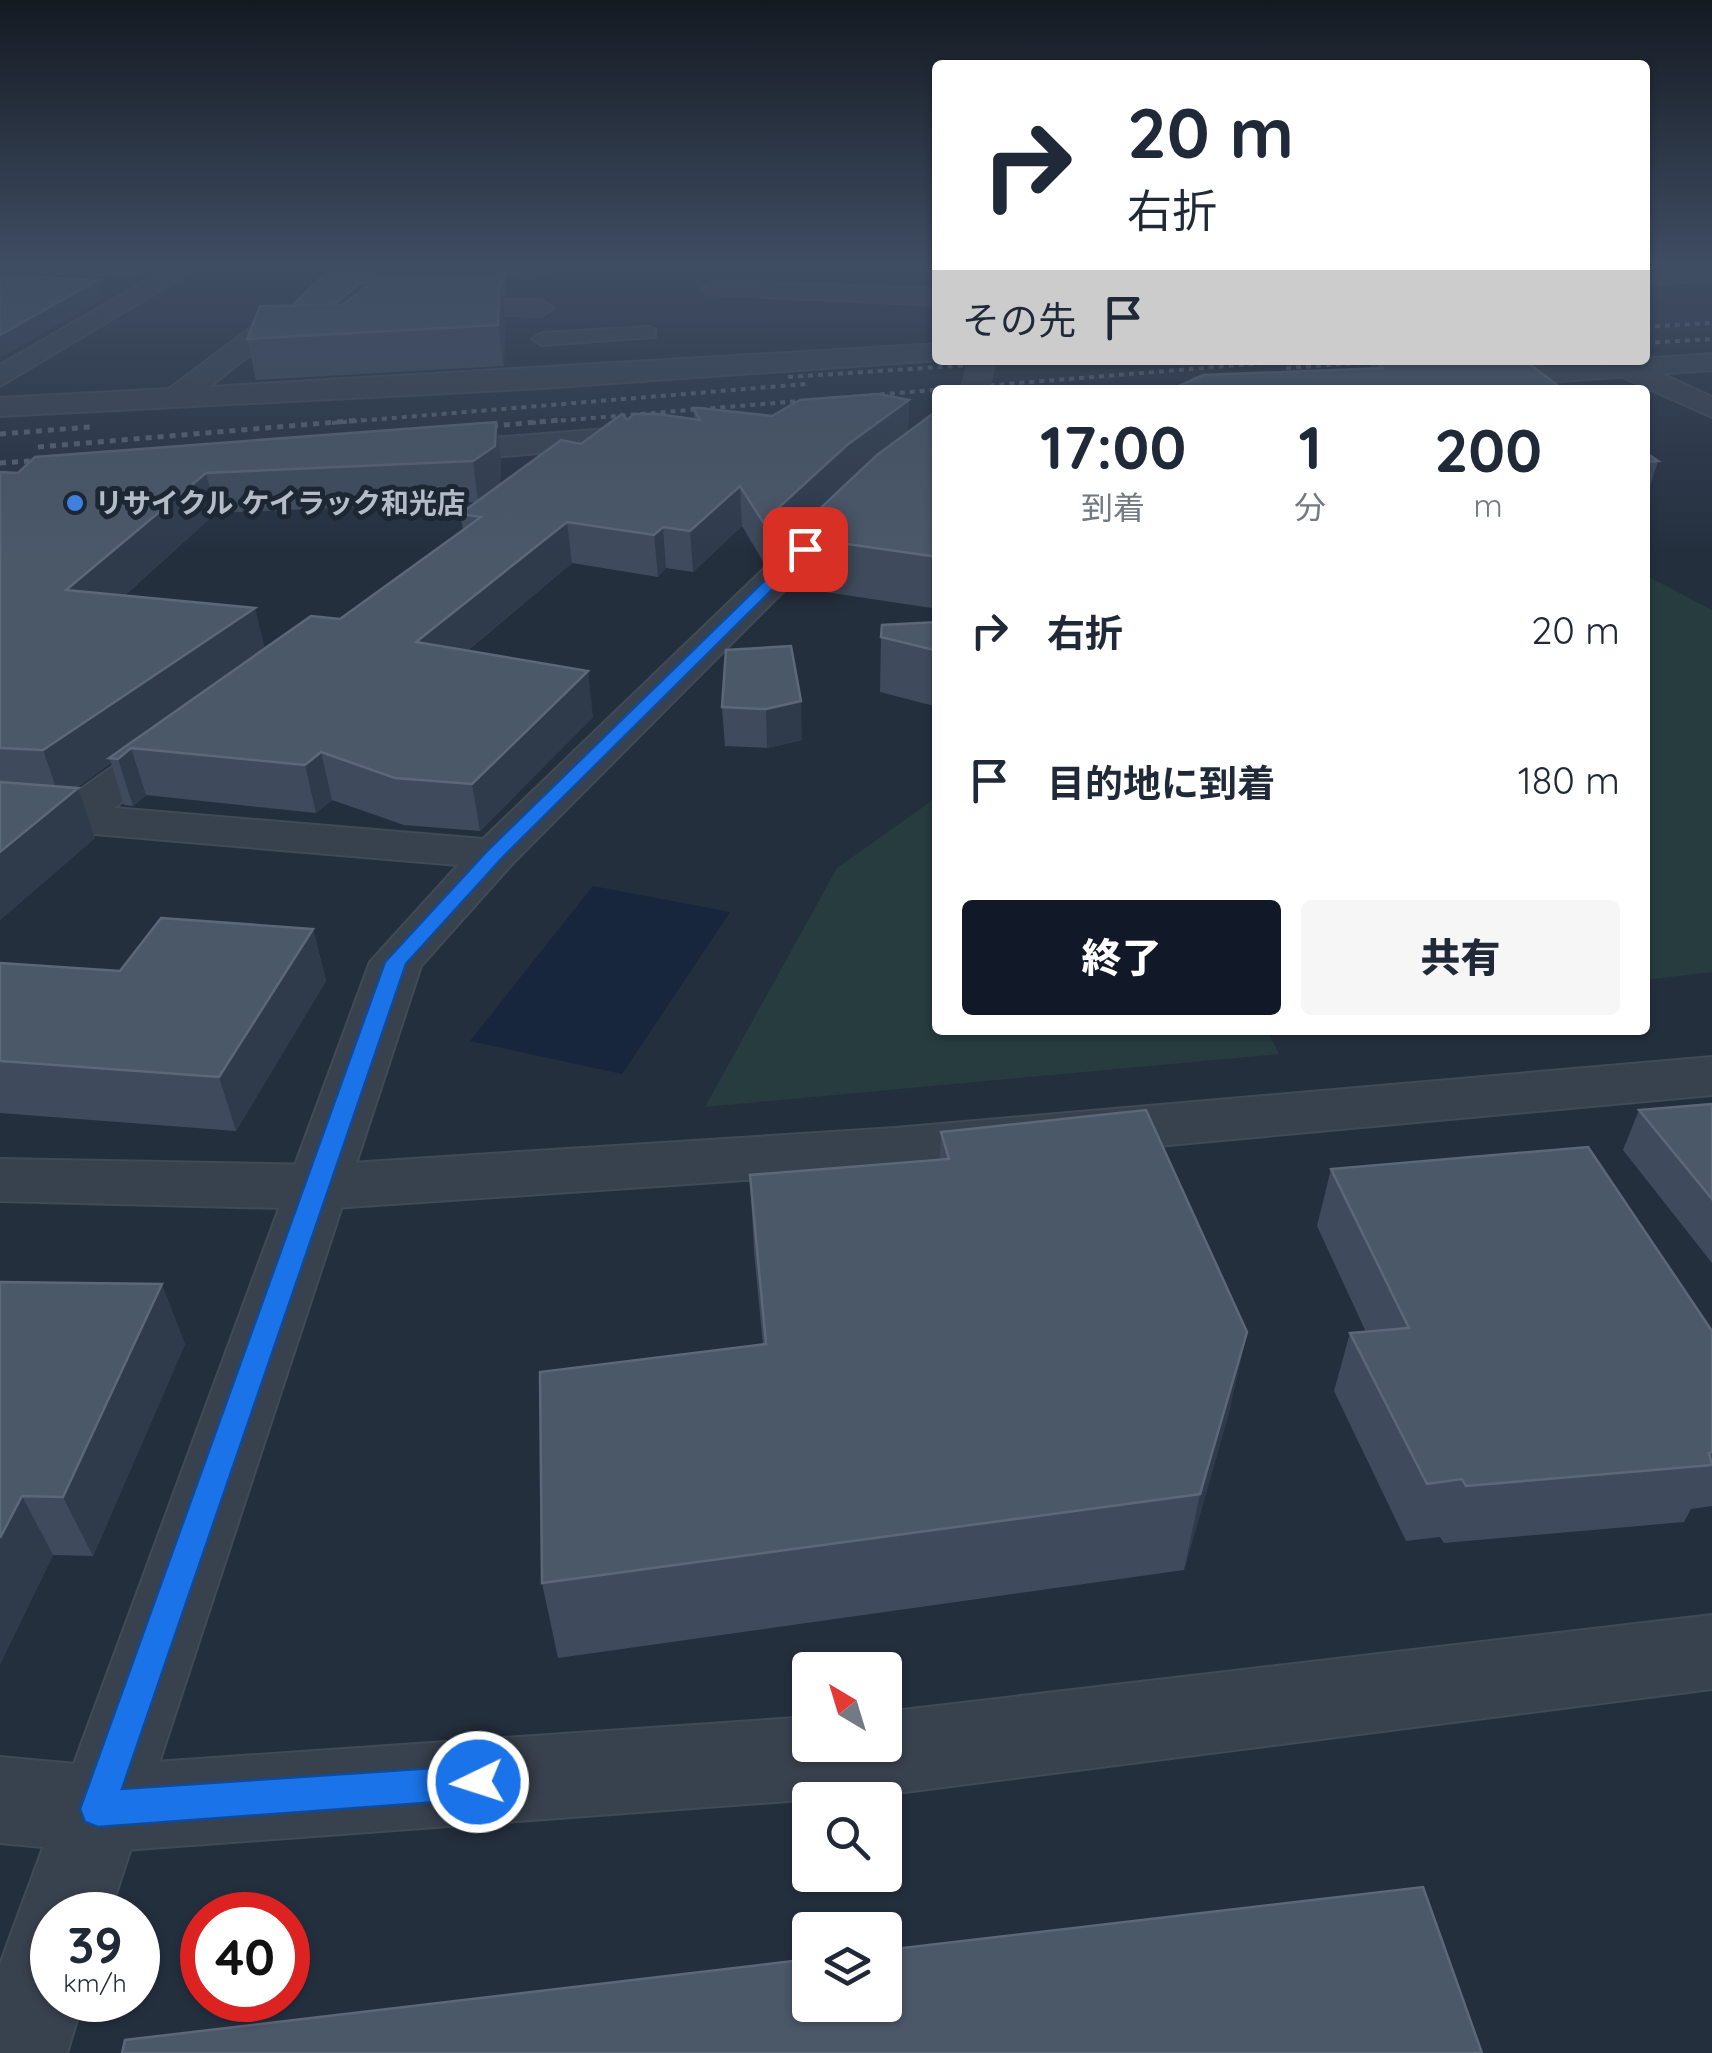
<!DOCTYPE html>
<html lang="ja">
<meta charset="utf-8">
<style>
:root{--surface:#fff;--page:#f6f6f7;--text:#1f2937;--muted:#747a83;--accent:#111827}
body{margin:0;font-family:Quicksand,"Noto Sans JP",sans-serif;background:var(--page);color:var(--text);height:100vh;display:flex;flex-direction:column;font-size:38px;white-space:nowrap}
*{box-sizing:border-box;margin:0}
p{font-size:32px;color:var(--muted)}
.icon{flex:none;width:55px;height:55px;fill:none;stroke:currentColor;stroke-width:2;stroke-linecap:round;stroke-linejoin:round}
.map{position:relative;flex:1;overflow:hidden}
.panel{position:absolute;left:932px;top:385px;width:718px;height:650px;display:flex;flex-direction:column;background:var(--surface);border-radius:10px;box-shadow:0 2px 8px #0004}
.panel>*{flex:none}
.top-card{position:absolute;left:932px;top:60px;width:718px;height:305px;border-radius:10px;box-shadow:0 2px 8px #0004;background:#fff;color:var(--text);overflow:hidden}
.needle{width:65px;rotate:322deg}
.fabs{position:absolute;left:792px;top:1652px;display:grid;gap:20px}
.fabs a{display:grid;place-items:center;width:110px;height:110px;border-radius:10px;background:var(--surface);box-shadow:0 2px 8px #0004;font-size:50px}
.speed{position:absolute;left:30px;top:1892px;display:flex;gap:20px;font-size:50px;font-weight:700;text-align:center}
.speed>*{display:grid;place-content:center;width:130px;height:130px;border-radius:50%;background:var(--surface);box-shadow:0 2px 8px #0004;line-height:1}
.speed small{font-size:25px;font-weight:400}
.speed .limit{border:15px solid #d22;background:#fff;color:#111}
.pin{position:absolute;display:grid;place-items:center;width:85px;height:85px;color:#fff;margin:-42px;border-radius:20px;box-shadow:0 5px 15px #0006}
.me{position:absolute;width:110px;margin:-55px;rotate:266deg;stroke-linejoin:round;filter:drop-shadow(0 0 8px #0008)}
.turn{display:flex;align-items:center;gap:35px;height:210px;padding:0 30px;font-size:45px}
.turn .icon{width:130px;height:130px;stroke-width:2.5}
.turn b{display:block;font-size:70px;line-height:85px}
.then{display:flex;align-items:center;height:95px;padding:0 30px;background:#0003;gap:20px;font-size:38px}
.eta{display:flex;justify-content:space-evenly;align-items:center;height:170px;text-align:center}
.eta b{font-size:60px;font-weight:800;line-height:70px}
.action{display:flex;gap:20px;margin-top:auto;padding:20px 30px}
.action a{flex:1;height:115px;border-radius:10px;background:var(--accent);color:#fff;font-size:40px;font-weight:800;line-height:115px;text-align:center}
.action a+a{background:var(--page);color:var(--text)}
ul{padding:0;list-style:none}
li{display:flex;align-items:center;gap:30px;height:150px;padding:0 30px}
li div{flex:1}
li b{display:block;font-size:38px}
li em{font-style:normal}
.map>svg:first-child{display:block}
.green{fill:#263c3f}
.water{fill:#17263c}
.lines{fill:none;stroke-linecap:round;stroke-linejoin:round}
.service-casing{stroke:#414a57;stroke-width:4}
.minor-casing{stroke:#414a57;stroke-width:4}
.tertiary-casing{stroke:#414a57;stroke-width:4}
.service{fill:#38414e;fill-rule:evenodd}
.minor{fill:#38414e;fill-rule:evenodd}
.tertiary{fill:#38414e;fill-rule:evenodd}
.rail-far1{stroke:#5a6575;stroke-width:4;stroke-dasharray:5 5;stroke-linecap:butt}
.rail{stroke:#5a6575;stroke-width:5;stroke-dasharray:6 6;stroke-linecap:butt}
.minor-bridge-casing{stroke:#414a57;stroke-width:29;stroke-linecap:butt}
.minor-bridge{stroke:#38414e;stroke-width:28}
.wall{fill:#3f4b5c;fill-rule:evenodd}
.shaded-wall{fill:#2f3b4b}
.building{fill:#4b5868;stroke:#5c6777;stroke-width:2.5}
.route{fill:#1a73e8;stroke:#114b97;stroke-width:2.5}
.shop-dot{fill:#3f7fe0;stroke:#1d2633;stroke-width:4}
.labels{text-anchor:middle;stroke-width:10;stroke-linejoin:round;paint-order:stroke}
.far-poi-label{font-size:28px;font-weight:bold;fill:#b4bcc9;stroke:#1d2633;text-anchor:start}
</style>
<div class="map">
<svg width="1712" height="2053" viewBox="0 0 1712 2053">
<rect width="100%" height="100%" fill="#242f3e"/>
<!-- green -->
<g class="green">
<polygon points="1645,575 1712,610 1712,972 1645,980"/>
<polygon points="937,797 938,1030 1267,1030 1279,1054 705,1107 837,868"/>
</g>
<!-- water -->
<polygon class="water" points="593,886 730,912 622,1074 470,1041"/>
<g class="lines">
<!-- service casing -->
<g class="service-casing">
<polygon id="service" points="648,327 655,329 655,337 542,345 532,339 542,333"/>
</g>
<!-- minor casing -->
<g class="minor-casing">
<g id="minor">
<polygon points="170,267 199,267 0,386 0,365"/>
<path d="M 488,267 L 555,267 L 556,268 C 543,280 501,279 488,267 Z"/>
<polygon points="1712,267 1712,280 1645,285 1645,271"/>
<polygon points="715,281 938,289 938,305 706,294 702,289"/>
<polygon points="429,299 541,300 554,308 541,316 420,312 416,307 420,302"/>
<polygon points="259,327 319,328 332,336 319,344 265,343 209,387 938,344 939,360 542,388 0,416 0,398 169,389 249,329"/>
<polygon points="1712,354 1712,370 1439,390 1302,390 1317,381"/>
<polygon points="660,425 675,434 671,441 427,463 411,453 427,443"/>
<polygon points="938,425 938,450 874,500 512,864 421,966 109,1915 52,1915 52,2000 83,2000 67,2053 0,2053 0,1965 6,1948 370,962 458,865 0,826 0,798 61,803 162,732 177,728 192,732 199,741 192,750 114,808 483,839 850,486 927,427"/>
</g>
</g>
<!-- tertiary casing -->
<g class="tertiary-casing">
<g id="tertiary">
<polygon points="1594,360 1631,360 1712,397 1712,417 1598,366"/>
<polygon points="1712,1057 1712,1095 895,1170 319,1209 0,1201 0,1159 319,1165 895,1128"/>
<polygon points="1712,1615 1712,1689 897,1793 97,1852 0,1843 0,1757 97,1766 810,1717 810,1745 885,1745 885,1712"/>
</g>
</g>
<!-- service -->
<use href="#service" class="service"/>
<!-- minor -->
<use href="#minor" class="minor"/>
<!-- tertiary -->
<use href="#tertiary" class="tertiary"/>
<!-- rail-far1 -->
<g class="rail-far1">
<polyline points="1645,327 1712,323"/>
<polyline points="1645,343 1712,339"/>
<polyline points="1286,368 1406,360"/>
<polyline points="788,377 1047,360"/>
<polyline points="332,423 806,384"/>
<polyline points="531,423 1300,360"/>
</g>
<!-- rail -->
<g class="rail">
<polyline points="468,428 561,420"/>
<polyline points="0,434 90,427"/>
<polyline points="38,447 362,420"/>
<polyline points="0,463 59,459"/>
</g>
<!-- minor-bridge casing -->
<g class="minor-bridge-casing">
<polyline id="minor-bridge" points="975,390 982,360"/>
</g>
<!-- minor-bridge -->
<use href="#minor-bridge" class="minor-bridge"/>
</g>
<!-- wall -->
<g class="wall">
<polygon points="0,267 162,267 141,278 0,273"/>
<polygon points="332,267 505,267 506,296 502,296 505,320 504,366 256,380 247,339 292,306"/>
<polygon points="1372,360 1524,360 1370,369"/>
<path d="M 909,400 L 908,432 L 938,410 L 938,609 L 792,587 L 791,537 L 764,563 L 742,526 L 693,572 L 666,568 L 658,577 L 572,563 L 467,651 L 593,717 L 480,831 L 404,825 L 332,800 L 316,813 L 146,795 L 133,806 L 124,805 L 111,763 L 76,788 L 95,838 L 0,920 L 0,472 L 18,473 L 501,461 L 500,485 L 627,420 L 694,419 L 693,408 L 772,416 ZM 477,502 L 460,514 L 463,530 L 340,619 L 265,648 L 124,596 L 216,513 Z"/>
<polygon points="1645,452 1658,461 1645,502"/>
<polygon points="938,622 938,707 880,692 881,637"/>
<polygon points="726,650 802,740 767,748 725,746 722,707"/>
<polygon points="938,715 938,771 936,771"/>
<polygon points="313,929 326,981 236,1131 0,1113 0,963 120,971"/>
<polygon points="1712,1104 1712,1263 1623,1150 1639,1110"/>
<polygon points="941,1132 1230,1409 1184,1570 558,1658 542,1583 763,1345 754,1251 750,1175 940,1160"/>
<polygon points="1331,1169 1712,1331 1712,1506 1691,1509 1684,1522 1444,1543 1440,1537 1406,1541 1334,1391 1350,1333 1366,1332 1317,1226"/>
<polygon points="0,1282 185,1344 93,1556 53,1555 0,1664"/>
</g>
<!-- shaded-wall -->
<g class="shaded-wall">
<polygon points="138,267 162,267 141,278"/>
<polygon points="98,280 103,299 0,358 0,335"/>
<polygon points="500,280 505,320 504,366 498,325"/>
<polygon points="370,281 372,295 329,310 358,285"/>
<polygon points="909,400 908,437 847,483 764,563 763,522 847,445"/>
<polygon points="496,422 501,461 500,486 478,501 473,461"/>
<polygon points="206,473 216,513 80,635 66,590"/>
<polygon points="740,486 742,526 693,572 690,531"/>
<polygon points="567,522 572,563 424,686 416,642"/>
<polygon points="663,527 666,568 658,577 654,535"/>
<polygon points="255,608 266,653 131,748 146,795 133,806 118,759 109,758 111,763 60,799 43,750"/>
<polygon points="588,671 593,717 480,831 472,784"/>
<polygon points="801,701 802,740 767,748 766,709"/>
<polygon points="321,752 332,800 316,813 305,765"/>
<polygon points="78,788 95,838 0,920 0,852"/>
<polygon points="313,929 326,981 236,1131 219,1077"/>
<polygon points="162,1284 185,1344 93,1556 63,1497"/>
<polygon points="1247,1332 1230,1409 1184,1570 1200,1494"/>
<polygon points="22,1496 53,1555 0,1664 0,1538"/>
</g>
<!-- building -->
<g class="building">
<polygon points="332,267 504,267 504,282 500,282 500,280 374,280 358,285 334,305 292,306"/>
<polygon points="0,275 98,280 0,335"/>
<polygon points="374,280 500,280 498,325 247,339 260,306 343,305"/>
<polygon points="1374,360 1524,360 1564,390 1170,390 1203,375 1383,368"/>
<polygon points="878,394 909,400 847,445 763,522 740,486 690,531 663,527 654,535 567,522 416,642 588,671 472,784 395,778 321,752 305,765 131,748 118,759 109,758 311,616 340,619 481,517 460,514 561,440 581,444 622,414 627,420 634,414 657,414 700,420 693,408 699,408 772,416 800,400"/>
<polygon points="938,410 938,557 791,536 877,455"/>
<polygon points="496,422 495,446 473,461 206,473 66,590 255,608 43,750 0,748 0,472 18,473 35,457"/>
<polygon points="1645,452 1658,461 1645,462"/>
<polygon points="938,622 938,651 881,637 882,625"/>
<polygon points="791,646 801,701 766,709 722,707 726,650"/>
<polygon points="0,782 78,788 0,852"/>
<polygon points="161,918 313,929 219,1077 0,1061 0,963 120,971"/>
<polygon points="1712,1104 1712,1199 1639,1110"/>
<polygon points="1146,1110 1247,1332 1200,1494 542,1583 540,1372 766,1344 750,1175 949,1159 941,1132"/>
<polygon points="1588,1147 1712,1331 1712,1452 1709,1453 1712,1465 1466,1486 1462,1479 1427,1484 1350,1333 1409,1328 1331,1169"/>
<polygon points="0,1282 162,1284 63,1497 22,1496 0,1538"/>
<polygon points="1423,1887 1482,2053 122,2053 125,2040 810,1959 810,2005 885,2005 885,1950"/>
</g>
<!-- sky -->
<linearGradient id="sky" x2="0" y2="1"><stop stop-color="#141a22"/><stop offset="0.48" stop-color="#3f4d63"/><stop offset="1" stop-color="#3f4d63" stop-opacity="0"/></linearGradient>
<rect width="1712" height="554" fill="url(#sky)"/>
<!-- route -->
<polygon class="route" points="800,546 813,549 502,858 406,964 122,1789 478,1765 491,1770 496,1782 491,1794 478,1799 98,1827 85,1822 80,1809 385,962 488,850"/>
<!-- markers -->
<circle class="shop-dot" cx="75" cy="503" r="10"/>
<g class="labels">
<!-- far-poi labels -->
<g class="far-poi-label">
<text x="95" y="513">リサイクル ケイラック和光店</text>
</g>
</g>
</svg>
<div class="fabs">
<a><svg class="needle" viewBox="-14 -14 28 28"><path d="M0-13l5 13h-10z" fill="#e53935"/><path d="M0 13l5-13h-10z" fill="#747a83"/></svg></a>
<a><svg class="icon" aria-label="search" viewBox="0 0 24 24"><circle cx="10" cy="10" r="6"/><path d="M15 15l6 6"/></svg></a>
<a><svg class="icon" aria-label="layers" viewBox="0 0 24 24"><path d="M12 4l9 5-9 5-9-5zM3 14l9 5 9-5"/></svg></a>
</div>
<div class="speed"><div>39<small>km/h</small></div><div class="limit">40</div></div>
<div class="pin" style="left:805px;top:549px;background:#d93025"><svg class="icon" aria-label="arrive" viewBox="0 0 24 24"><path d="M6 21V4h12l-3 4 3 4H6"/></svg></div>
<svg class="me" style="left:478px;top:1782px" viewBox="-20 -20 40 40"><circle r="17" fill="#1a73e8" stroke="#fff" stroke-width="3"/><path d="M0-11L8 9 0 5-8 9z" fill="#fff"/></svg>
<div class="top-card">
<div class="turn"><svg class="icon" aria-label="right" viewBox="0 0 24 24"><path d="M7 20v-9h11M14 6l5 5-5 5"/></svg><div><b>20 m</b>右折</div></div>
<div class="then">その先<svg class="icon" aria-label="arrive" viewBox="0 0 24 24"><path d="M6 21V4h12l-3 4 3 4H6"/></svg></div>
</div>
<section class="panel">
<div class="eta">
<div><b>17:00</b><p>到着</p></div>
<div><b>1</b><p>分</p></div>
<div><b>200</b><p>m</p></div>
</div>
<ul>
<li><svg class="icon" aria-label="right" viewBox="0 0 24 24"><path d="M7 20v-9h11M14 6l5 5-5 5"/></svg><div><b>右折</b></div><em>20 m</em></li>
<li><svg class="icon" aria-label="arrive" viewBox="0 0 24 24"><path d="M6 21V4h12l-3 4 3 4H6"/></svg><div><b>目的地に到着</b></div><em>180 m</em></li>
</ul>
<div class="action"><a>終了</a><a>共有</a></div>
</section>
</div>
